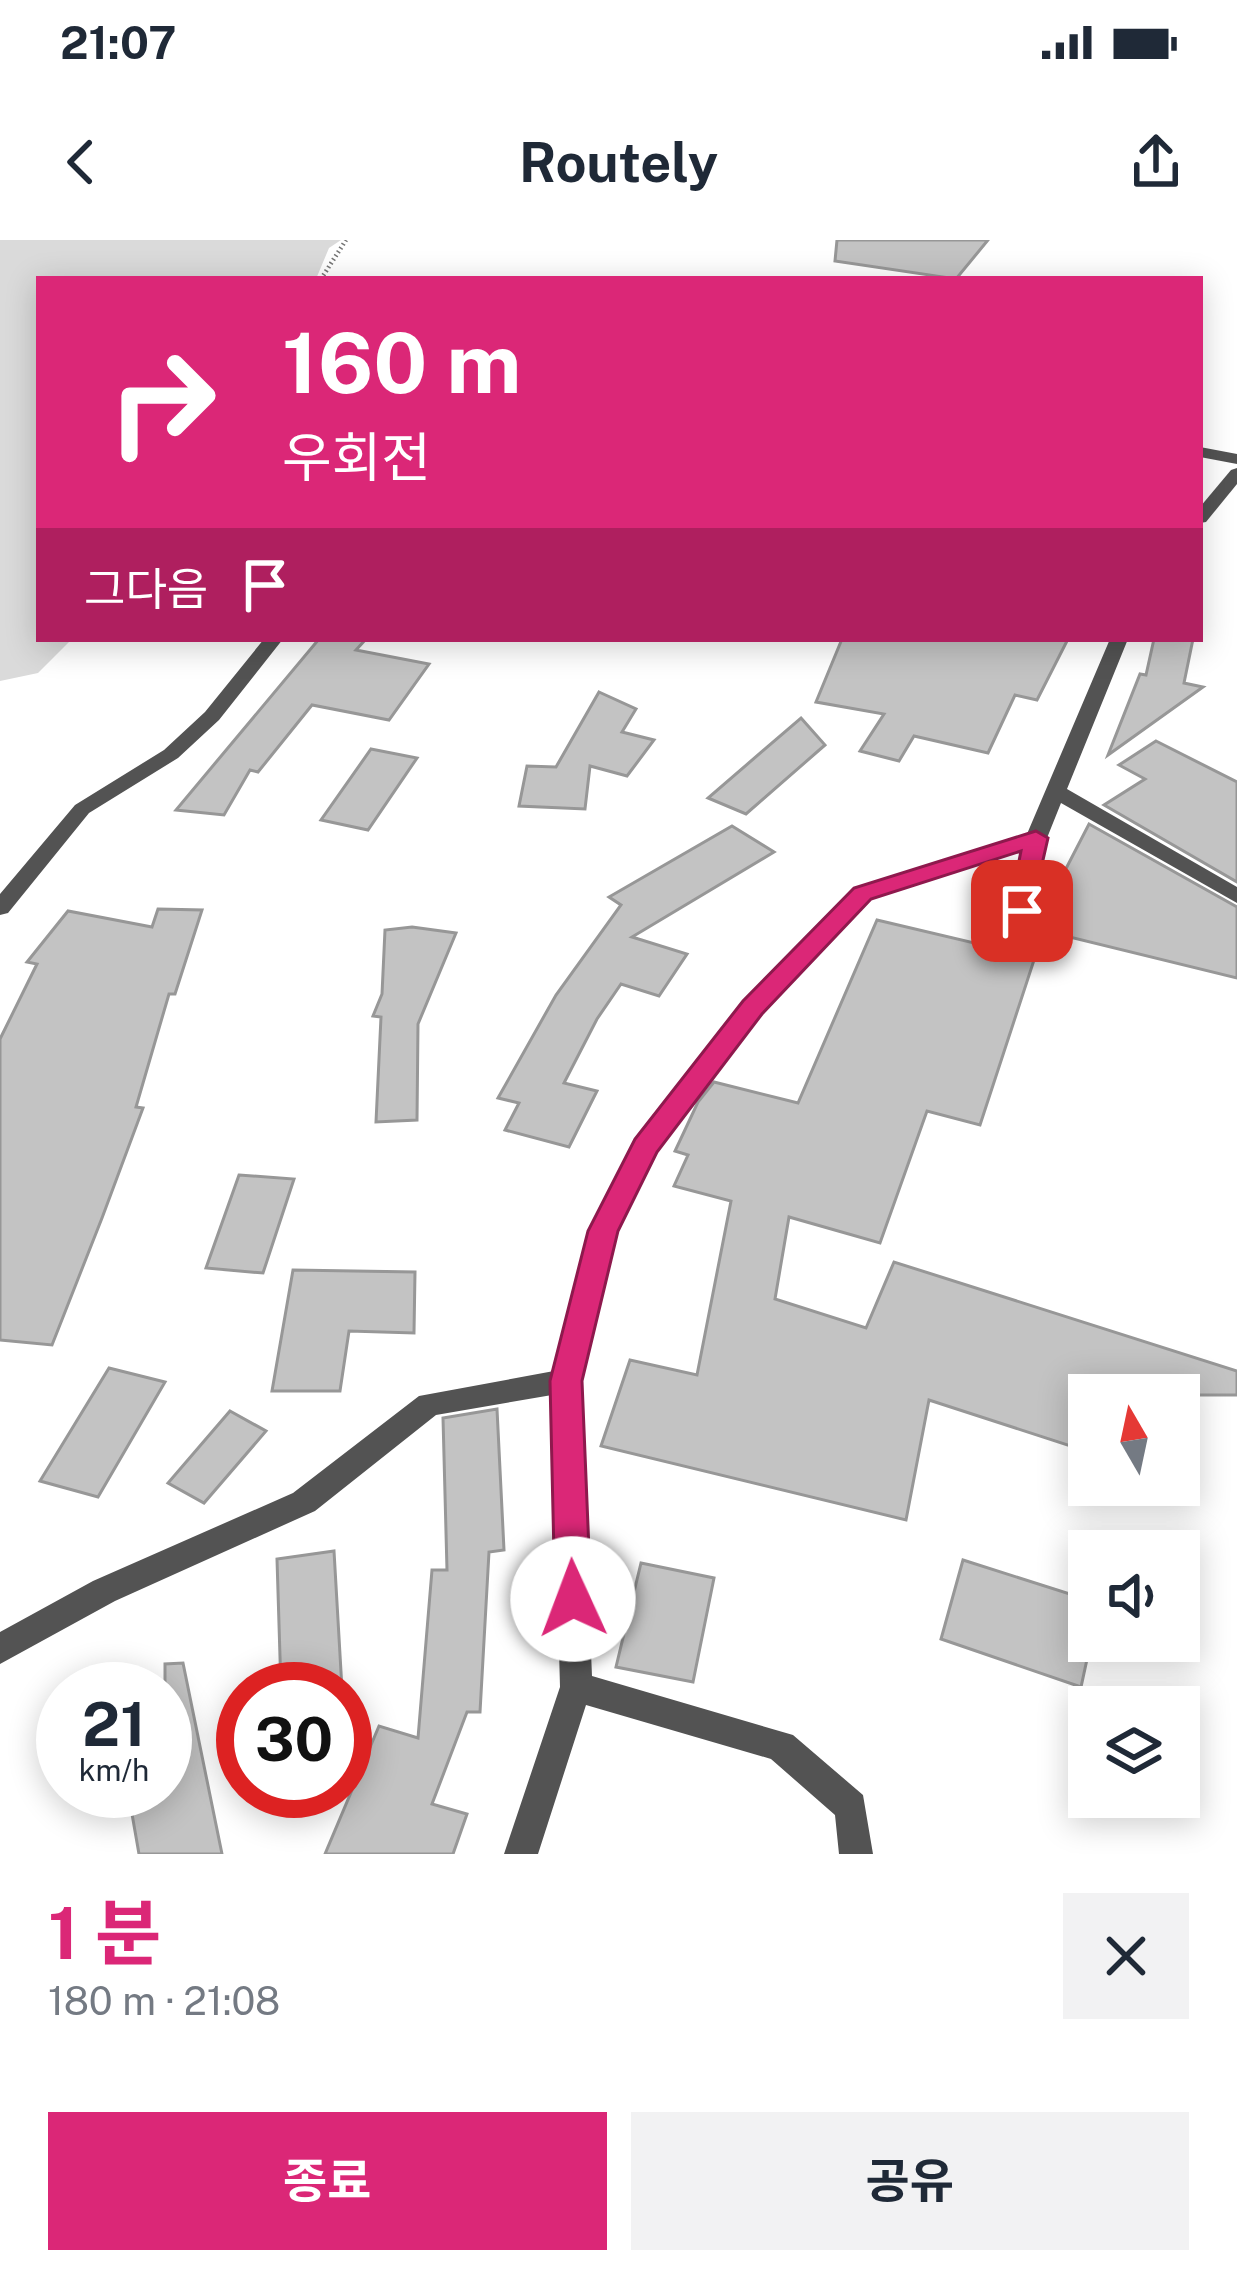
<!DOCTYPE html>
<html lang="ko">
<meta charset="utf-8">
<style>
:root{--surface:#fff;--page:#f2f2f3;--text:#1f2937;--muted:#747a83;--accent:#db2777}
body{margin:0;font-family:"Public Sans","Noto Sans KR",sans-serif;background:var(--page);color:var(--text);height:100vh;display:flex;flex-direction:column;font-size:45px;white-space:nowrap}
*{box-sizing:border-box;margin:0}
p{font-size:39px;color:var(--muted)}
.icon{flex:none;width:66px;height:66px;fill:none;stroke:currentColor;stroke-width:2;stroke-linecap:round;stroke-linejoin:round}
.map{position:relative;height:1614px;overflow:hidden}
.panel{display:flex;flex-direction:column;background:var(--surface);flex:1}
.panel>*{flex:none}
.banner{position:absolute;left:36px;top:36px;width:1167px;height:366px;border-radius:0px;box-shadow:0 6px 30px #0003;background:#db2777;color:#fff;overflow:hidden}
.needle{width:78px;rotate:351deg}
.controls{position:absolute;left:1068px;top:1134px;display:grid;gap:24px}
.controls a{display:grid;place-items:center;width:132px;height:132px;border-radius:0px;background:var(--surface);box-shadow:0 6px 30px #0003;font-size:60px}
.speed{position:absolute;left:36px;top:1422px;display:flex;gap:24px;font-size:60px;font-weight:700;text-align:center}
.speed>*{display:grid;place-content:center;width:156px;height:156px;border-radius:50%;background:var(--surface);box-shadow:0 6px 30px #0003;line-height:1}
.speed small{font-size:30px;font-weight:400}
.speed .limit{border:18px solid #d22;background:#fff;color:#111}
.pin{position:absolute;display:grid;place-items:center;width:102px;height:102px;color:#fff;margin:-51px;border-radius:24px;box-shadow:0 6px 18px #0006}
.me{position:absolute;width:132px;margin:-66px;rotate:358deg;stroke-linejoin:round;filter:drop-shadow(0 0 9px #0008)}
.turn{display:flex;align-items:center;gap:42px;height:252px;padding:0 48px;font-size:54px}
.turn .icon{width:156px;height:156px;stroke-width:2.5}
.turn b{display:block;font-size:84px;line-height:102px}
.then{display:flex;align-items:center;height:114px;padding:0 48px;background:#0003;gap:24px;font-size:45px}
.round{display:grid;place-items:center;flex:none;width:126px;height:126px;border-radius:0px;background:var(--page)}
.summary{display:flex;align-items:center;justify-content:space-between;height:204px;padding:0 48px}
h1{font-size:72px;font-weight:700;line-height:90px;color:var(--accent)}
.button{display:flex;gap:24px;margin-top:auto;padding:24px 48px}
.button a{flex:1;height:138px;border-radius:0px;background:var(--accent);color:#fff;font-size:48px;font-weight:700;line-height:138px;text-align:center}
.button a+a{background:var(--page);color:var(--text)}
.status{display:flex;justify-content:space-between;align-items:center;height:84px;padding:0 60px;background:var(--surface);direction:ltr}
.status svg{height:33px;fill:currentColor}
header{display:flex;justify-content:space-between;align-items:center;height:156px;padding:0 48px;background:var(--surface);font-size:54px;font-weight:700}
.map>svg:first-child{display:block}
.green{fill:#dadada}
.building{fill:#c3c3c3;stroke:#979797;stroke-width:3}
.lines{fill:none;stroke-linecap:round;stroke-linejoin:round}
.path{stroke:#757575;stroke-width:4.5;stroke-dasharray:1.5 3;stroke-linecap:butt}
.minor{fill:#535353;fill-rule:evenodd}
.route{fill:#db2777;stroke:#8e194d;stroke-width:3}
</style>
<div class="status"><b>21:07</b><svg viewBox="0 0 49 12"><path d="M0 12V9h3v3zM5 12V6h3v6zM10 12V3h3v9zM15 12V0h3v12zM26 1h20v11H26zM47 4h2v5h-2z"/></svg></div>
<header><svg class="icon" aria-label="back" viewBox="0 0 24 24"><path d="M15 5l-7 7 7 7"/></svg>Routely<svg class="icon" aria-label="share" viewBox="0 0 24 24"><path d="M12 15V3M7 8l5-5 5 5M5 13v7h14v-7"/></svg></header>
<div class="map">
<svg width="1237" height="1614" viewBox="0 0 1237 1614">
<rect width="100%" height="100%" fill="#fff"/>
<!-- green -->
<polygon class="green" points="0,0 341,0 329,8 316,39 39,39 39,399 72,399 38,433 0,441"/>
<!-- building -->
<g class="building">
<polygon points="837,0 988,0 956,39 835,21"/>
<polygon points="319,399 366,399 356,410 429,424 389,480 312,465 258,532 250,530 224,575 176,570"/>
<polygon points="842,399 1068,399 1037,460 1015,455 988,513 914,496 899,521 860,511 884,474 816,462"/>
<polygon points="1154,399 1193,399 1184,443 1203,447 1108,515 1140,434 1146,435"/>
<polygon points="599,452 636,469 622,492 654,500 627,536 590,526 585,569 519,566 527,526 556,527"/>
<polygon points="801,478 825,505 746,574 708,558"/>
<polygon points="1156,501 1237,542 1237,642 1104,565 1145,539 1119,525"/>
<polygon points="371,509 417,518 368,590 321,580"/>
<polygon points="1089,584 1237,667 1237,738 1049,692 1064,649 1057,646"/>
<polygon points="732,586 774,612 632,697 687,714 659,756 621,744 597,779 564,843 597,851 569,907 505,890 519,863 498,858 556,755 621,665 609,657"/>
<polygon points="158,669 202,670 175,754 169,754 136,867 143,868 102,978 52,1105 0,1100 0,799 37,724 27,722 68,671 152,687"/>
<polygon points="877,680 1000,709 1007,716 1035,717 980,885 927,871 880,1003 789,977 775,1059 866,1088 894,1022 1237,1131 1237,1155 1089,1155 1089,1212 929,1160 906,1280 601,1206 630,1120 697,1135 731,961 674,946 688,915 675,911 698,862 714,842 798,863"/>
<polygon points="412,687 456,693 418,784 417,880 376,882 381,777 373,776 382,754 385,690"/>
<polygon points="239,935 294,939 263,1033 206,1028"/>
<polygon points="293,1030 415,1032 414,1093 349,1091 340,1151 272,1151"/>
<polygon points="109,1128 165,1142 98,1257 40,1241"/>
<polygon points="497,1169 504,1310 489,1312 480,1472 467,1472 432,1564 467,1574 453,1614 325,1614 379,1486 418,1498 432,1330 447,1330 443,1178"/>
<polygon points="230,1171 266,1191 204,1263 168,1243"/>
<polygon points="334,1311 342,1449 281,1449 277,1319"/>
<polygon points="963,1320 1089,1360 1089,1410 1081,1447 941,1399"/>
<polygon points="641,1323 714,1338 693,1442 616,1427"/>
<polygon points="183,1423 222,1614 139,1614 128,1551 165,1551 165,1424"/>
</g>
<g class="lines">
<!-- path -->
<polyline class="path" points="321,39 346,0"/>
<!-- minor -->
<g class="minor">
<polygon points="1200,207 1237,214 1237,224 1200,217"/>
<polygon points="1237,228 1237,244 1206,282 1200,283 1200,267 1231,230"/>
<polygon points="264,399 283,399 219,480 178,518 89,573 8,673 0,675 0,654 75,565 164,510 205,472"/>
<polygon points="1110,399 1128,399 1067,549 1237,647 1237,663 1061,563 1047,598 1023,712 1007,712 1004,707 1023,609 870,659 760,774 655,912 616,990 580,1141 592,1436 793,1495 863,1555 873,1614 839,1614 835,1575 771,1519 586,1465 538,1614 504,1614 560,1447 552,1155 436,1175 315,1271 115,1361 0,1424 0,1392 93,1341 293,1253 419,1156 554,1131 590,990 632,907 744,762 854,649 1027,594"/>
</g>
</g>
<!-- route -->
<polygon class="route" points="1036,591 1048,598 1030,677 1022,679 1009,671 1021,611 871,659 762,774 657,912 618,991 582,1141 591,1359 586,1371 573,1376 560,1371 555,1359 550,1141 588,991 635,899 743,761 854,648"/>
</svg>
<div class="controls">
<a><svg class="needle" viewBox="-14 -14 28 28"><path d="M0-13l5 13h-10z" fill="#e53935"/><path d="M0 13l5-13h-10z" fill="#747a83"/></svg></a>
<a><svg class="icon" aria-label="sound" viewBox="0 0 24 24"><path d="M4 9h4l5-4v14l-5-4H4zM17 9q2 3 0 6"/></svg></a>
<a><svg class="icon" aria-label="layers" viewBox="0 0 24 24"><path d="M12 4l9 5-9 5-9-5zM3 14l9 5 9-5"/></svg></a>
</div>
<div class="speed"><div>21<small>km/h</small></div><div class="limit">30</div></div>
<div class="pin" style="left:1022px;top:671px;background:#d93025"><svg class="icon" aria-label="arrive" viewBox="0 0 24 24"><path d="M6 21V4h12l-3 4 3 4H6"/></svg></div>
<svg class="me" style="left:573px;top:1359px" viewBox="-20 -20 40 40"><circle r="19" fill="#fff"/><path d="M0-13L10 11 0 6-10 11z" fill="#db2777"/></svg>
<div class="banner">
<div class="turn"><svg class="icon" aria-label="right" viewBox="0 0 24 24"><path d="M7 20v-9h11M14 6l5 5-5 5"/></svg><div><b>160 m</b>우회전</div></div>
<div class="then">그다음<svg class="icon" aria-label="arrive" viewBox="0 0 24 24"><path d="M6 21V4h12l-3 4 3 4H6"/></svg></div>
</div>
</div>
<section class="panel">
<div class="summary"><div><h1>1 분</h1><p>180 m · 21:08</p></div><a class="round"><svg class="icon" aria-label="close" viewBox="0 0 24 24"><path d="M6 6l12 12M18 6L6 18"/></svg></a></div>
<div class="button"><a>종료</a><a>공유</a></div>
</section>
